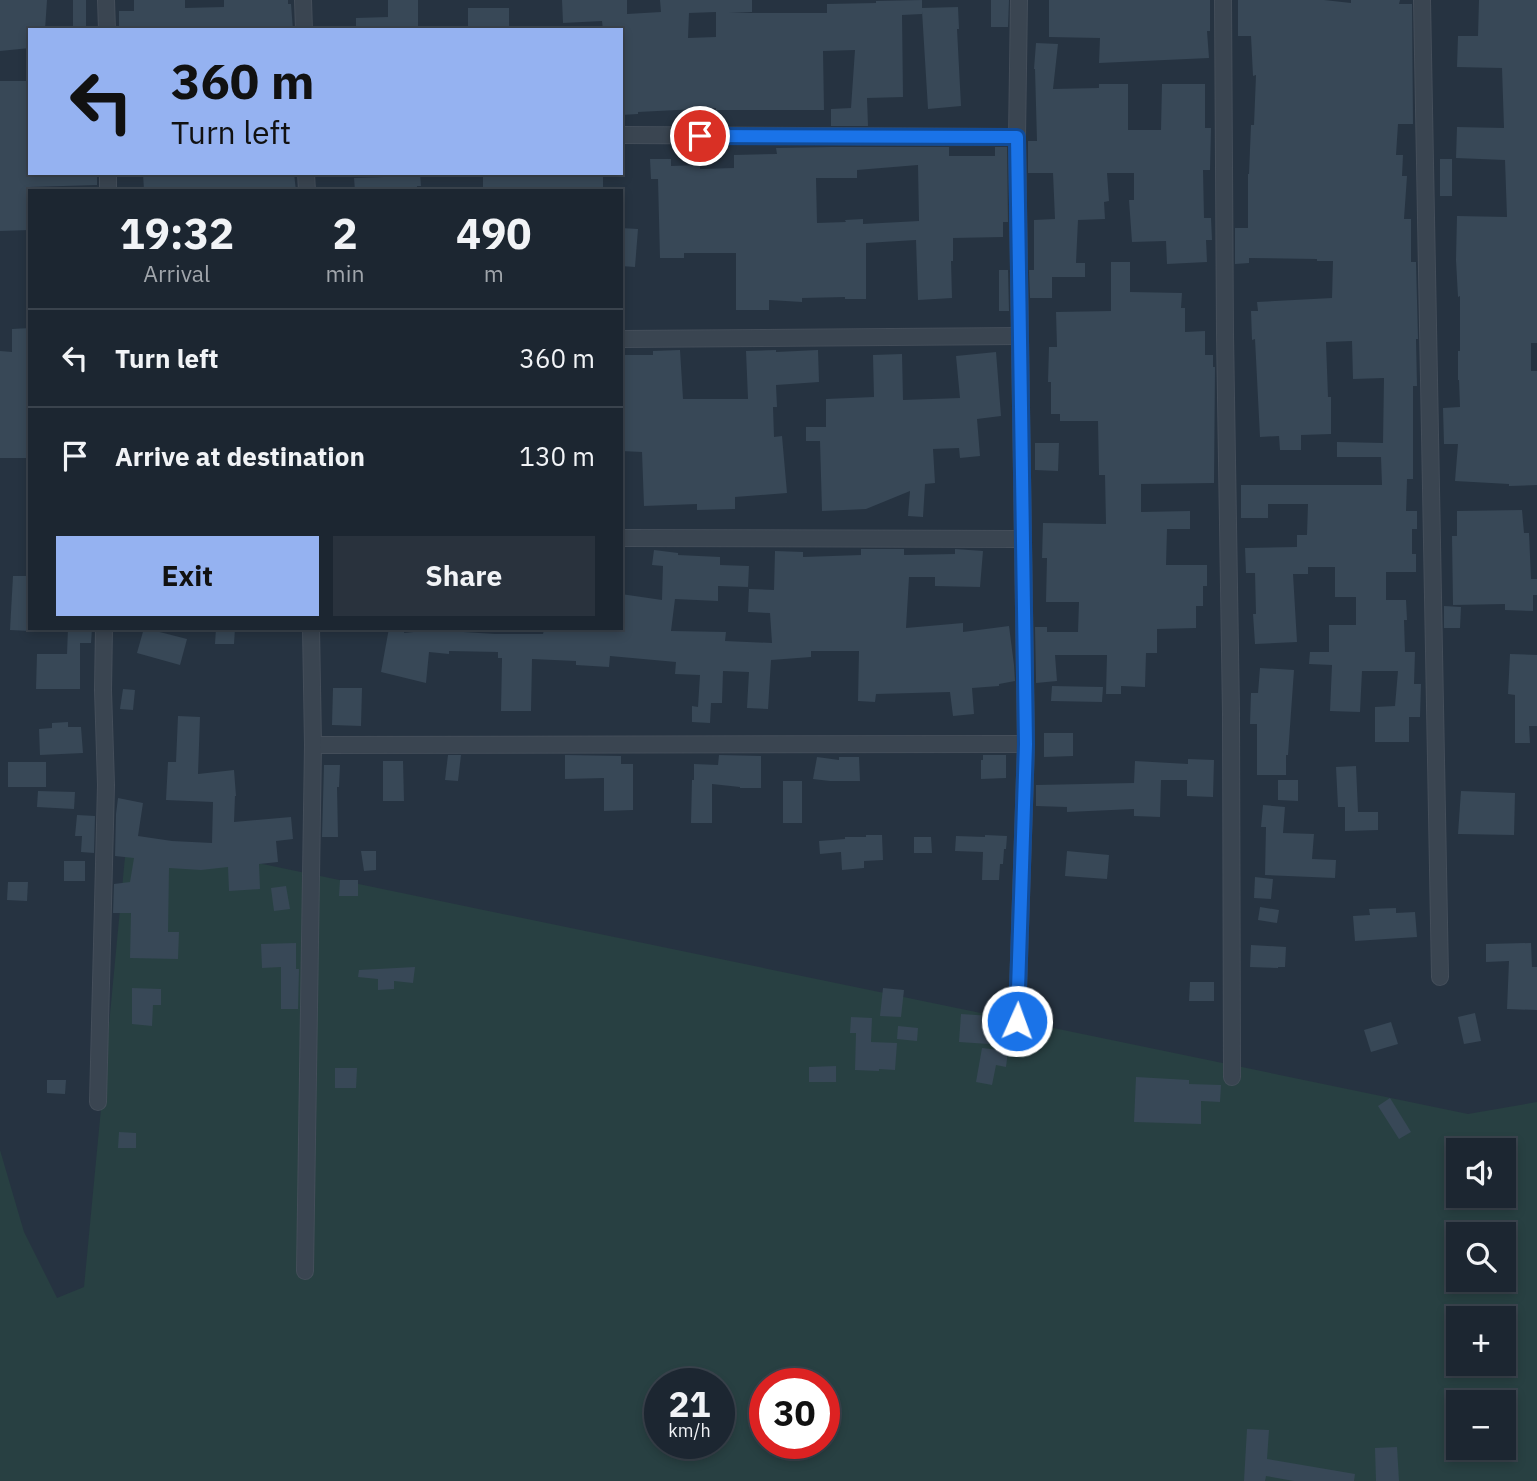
<!DOCTYPE html>
<meta charset="utf-8">
<style>
:root{--surface:#1c2631;--page:#29323d;--text:#f1f3f6;--muted:#a0a5ab;--line:#3a434d;--accent:#95b2f1}
body{margin:0;font-family:"IBM Plex Sans",sans-serif;background:var(--page);color:var(--text);height:100vh;display:flex;flex-direction:column;font-size:26px;white-space:nowrap}
*{box-sizing:border-box;margin:0}
p{font-size:23px;color:var(--muted)}
.icon{flex:none;width:38px;height:38px;fill:none;stroke:currentColor;stroke-width:2;stroke-linecap:round;stroke-linejoin:round}
.map{position:relative;flex:1;overflow:hidden}
.side{position:absolute;left:28px;top:189px;width:595px;height:441px;display:flex;flex-direction:column;background:var(--surface);border-radius:0px;box-shadow:0 4px 10px #0003,0 0 0 2px var(--line)}
.side>*{flex:none}
.top-card{position:absolute;left:28px;top:28px;width:595px;height:147px;border-radius:0px;box-shadow:0 4px 10px #0003,0 0 0 2px var(--line);background:#95b2f1;color:#111;overflow:hidden}
.controls{position:absolute;left:1446px;top:1138px;display:grid;gap:14px}
.controls a{display:grid;place-items:center;width:70px;height:70px;border-radius:0px;background:var(--surface);box-shadow:0 4px 10px #0003,0 0 0 2px var(--line);font-size:35px}
.speed{position:absolute;left:644px;top:1368px;display:flex;gap:14px;font-size:35px;font-weight:700;text-align:center}
.speed>*{display:grid;place-content:center;width:91px;height:91px;border-radius:50%;background:var(--surface);box-shadow:0 4px 10px #0003,0 0 0 2px var(--line);line-height:1}
.speed small{font-size:18px;font-weight:400}
.speed .limit{border:10px solid #d22;background:#fff;color:#111}
.pin{position:absolute;display:grid;place-items:center;width:60px;height:60px;color:#fff;margin:-30px;border:4px solid #fff;border-radius:50%;box-shadow:0 2px 7px #0007}
.me{position:absolute;width:77px;margin:-38px;rotate:2deg;stroke-linejoin:round;filter:drop-shadow(0 0 5px #0008)}
.turn{display:flex;align-items:center;gap:24px;height:147px;padding:0 28px;font-size:32px}
.turn .icon{width:91px;height:91px;stroke-width:2.5}
.turn b{display:block;font-size:49px;line-height:60px}
.eta{display:flex;justify-content:space-evenly;align-items:center;height:119px;text-align:center}
.eta b{font-size:42px;font-weight:700;line-height:49px}
.action{display:flex;gap:14px;margin-top:auto;padding:14px 28px}
.action a{flex:1;height:80px;border-radius:0px;background:var(--accent);color:#111;font-size:28px;font-weight:700;line-height:80px;text-align:center}
.action a+a{background:var(--page);color:var(--text)}
ul{padding:0;list-style:none}
li{display:flex;align-items:center;gap:21px;height:98px;padding:0 28px;border-top:2px solid var(--line)}
li div{flex:1}
li b{display:block;font-size:26px}
li em{font-style:normal}
.map>svg:first-child{display:block}
.green{fill:#284042;fill-rule:evenodd}
.building{fill:#384857;fill-rule:evenodd}
.lines{fill:none;stroke-linecap:round;stroke-linejoin:round}
.minor-casing{stroke:#444e5a;stroke-width:18}
.minor{stroke:#3a4551;stroke-width:16}
.route-casing{stroke:#114b97;stroke-width:18}
.route{stroke:#1a73e8;stroke-width:12}
</style>
<div class="map">
<svg width="1537" height="1481" viewBox="0 0 1537 1481">
<rect width="100%" height="100%" fill="#263341"/>
<!-- green -->
<path class="green" d="M 127,836 L 1468,1114 L 1537,1102 L 1537,1481 L 0,1481 L 0,1150 L 24,1232 L 57,1298 L 84,1287 ZM 1458,1150 L 1503,1150 L 1503,1195 L 1458,1195 ZM 1458,1234 L 1503,1234 L 1503,1279 L 1458,1279 ZM 1458,1318 L 1503,1318 L 1503,1363 L 1458,1363 ZM 660,1384 L 719,1384 L 719,1444 L 660,1444 ZM 765,1384 L 824,1384 L 824,1444 L 765,1444 ZM 1458,1402 L 1503,1402 L 1503,1447 L 1458,1447 Z"/>
<!-- building -->
<g class="building">
<polygon points="0,0 47,0 45,30 30,30 30,48 0,51"/>
<rect x="73" y="0" width="13" height="30"/>
<polygon points="134,0 185,0 185,8 224,7 224,0 288,0 288,4 291,4 293,30 119,30 119,11 134,11"/>
<polygon points="388,0 418,0 418,30 356,30 356,18 388,17"/>
<path d="M 562,0 L 627,0 L 627,14 L 661,12 L 660,0 L 752,0 L 752,12 L 729,13 L 827,13 L 827,4 L 876,3 L 876,1 L 922,0 L 922,8 L 958,7 L 959,29 L 957,29 L 961,106 L 928,109 L 922,11 L 922,14 L 902,15 L 903,97 L 867,98 L 868,126 L 831,126 L 831,109 L 851,108 L 855,50 L 823,51 L 824,110 L 716,110 L 716,108 L 638,112 L 638,114 L 621,115 L 621,30 L 603,30 L 602,21 L 563,23 ZM 716,12 L 716,37 L 688,38 L 689,13 Z"/>
<polygon points="991,0 1009,0 1008,27 991,27"/>
<polygon points="1049,0 1210,0 1210,31 1207,31 1209,58 1099,63 1100,38 1049,37"/>
<polygon points="1238,0 1324,0 1351,3 1351,0 1400,0 1399,4 1412,4 1413,124 1398,124 1396,155 1403,155 1402,176 1407,176 1404,219 1411,219 1411,262 1416,262 1418,339 1416,339 1417,386 1413,386 1413,479 1407,479 1406,511 1417,511 1417,529 1412,529 1412,554 1416,554 1416,572 1386,572 1386,600 1406,600 1407,620 1404,620 1405,652 1415,652 1414,684 1421,684 1420,717 1409,717 1409,742 1375,742 1375,707 1395,706 1398,671 1362,671 1360,712 1330,711 1332,665 1309,664 1310,652 1329,652 1329,625 1356,625 1356,597 1335,597 1335,567 1308,567 1308,574 1293,574 1297,642 1255,644 1253,614 1256,614 1255,573 1246,573 1245,548 1297,547 1297,535 1307,535 1308,504 1268,504 1268,518 1241,518 1241,485 1382,485 1381,457 1337,457 1337,442 1383,443 1384,378 1353,379 1352,341 1326,342 1328,397 1331,397 1331,434 1301,435 1301,450 1280,450 1279,436 1260,437 1255,339 1252,340 1251,311 1258,311 1257,302 1332,298 1333,261 1317,261 1317,259 1249,258 1249,263 1235,264 1235,228 1248,228 1248,174 1249,174 1251,125 1254,125 1256,75 1253,76 1251,36 1238,36"/>
<polygon points="1479,0 1537,0 1537,343 1531,343 1531,371 1537,371 1537,485 1509,486 1509,484 1455,481 1458,444 1444,444 1443,408 1460,407 1459,380 1458,380 1458,351 1460,351 1460,296 1458,297 1456,260 1457,216 1507,217 1505,160 1456,158 1457,127 1504,128 1502,68 1457,67 1458,36 1478,36"/>
<rect x="468" y="8" width="41" height="22"/>
<polygon points="1036,43 1058,44 1053,89 1099,88 1099,84 1128,84 1128,130 1161,130 1162,84 1205,84 1205,128 1211,128 1210,170 1203,170 1204,218 1211,218 1212,240 1206,240 1207,262 1167,264 1166,241 1132,242 1129,200 1134,200 1134,173 1107,173 1109,201 1104,202 1105,219 1078,220 1076,263 1085,263 1085,277 1052,277 1052,298 1030,298 1029,270 1034,270 1034,220 1055,219 1053,173 1028,173 1028,141 1037,141 1035,69 1034,69"/>
<polygon points="0,81 30,81 30,173 97,173 97,185 30,187 30,230 0,231"/>
<path d="M 831,147 L 949,147 L 949,156 L 995,156 L 995,147 L 1007,147 L 1008,222 L 1003,222 L 1003,237 L 953,238 L 953,261 L 951,261 L 952,298 L 918,300 L 916,240 L 866,243 L 866,299 L 845,299 L 845,297 L 802,298 L 802,302 L 769,300 L 769,310 L 736,310 L 736,253 L 684,253 L 684,258 L 660,258 L 658,179 L 651,179 L 650,159 L 671,159 L 671,166 L 700,165 L 700,169 L 734,168 L 734,155 L 777,154 L 776,148 ZM 918,165 L 919,221 L 863,224 L 863,219 L 845,220 L 846,222 L 817,223 L 816,178 L 857,178 L 857,170 Z"/>
<rect x="1440" y="159" width="12" height="37"/>
<polygon points="143,173 294,173 296,191 144,191"/>
<polygon points="383,173 420,173 421,186 417,186 417,191 355,191 354,178 383,177"/>
<rect x="483" y="173" width="120" height="18"/>
<polygon points="621,228 638,229 635,267 621,266"/>
<polygon points="1111,262 1130,262 1130,292 1182,293 1181,308 1185,308 1185,332 1205,331 1205,355 1213,355 1213,367 1215,367 1214,483 1141,484 1141,512 1190,511 1190,529 1167,529 1166,565 1207,565 1207,586 1203,586 1203,606 1196,606 1196,628 1157,629 1157,653 1146,653 1145,687 1121,686 1121,694 1106,694 1107,655 1055,655 1057,681 1036,683 1036,678 1035,627 1047,627 1047,632 1078,632 1079,602 1046,602 1047,558 1042,558 1043,523 1106,524 1105,475 1099,475 1098,421 1060,421 1060,414 1051,414 1051,382 1048,382 1049,347 1057,347 1056,312 1111,311"/>
<polygon points="999,270 1008,270 1009,311 999,311"/>
<polygon points="30,328 30,458 0,458 0,351 12,352 12,329"/>
<polygon points="680,350 683,399 748,399 746,351 776,350 776,352 818,350 819,382 776,385 777,407 773,407 774,437 782,436 787,493 735,497 735,509 697,510 697,504 644,506 642,452 621,451 621,355 653,355 653,351"/>
<polygon points="996,352 1001,416 977,419 980,456 960,458 959,448 933,449 935,483 925,484 923,517 908,516 910,491 866,509 822,511 820,441 806,441 806,427 826,427 826,399 874,397 873,355 902,354 903,400 960,398 956,356"/>
<polygon points="1035,443 1059,443 1058,471 1035,470"/>
<polygon points="1522,510 1524,533 1529,533 1531,579 1537,579 1537,595 1533,595 1533,611 1505,610 1505,604 1453,605 1452,536 1457,536 1457,511"/>
<polygon points="861,549 904,549 904,555 955,554 955,549 983,551 980,587 935,586 935,577 909,577 906,628 963,623 963,632 1009,626 1014,665 1015,681 999,684 999,686 972,688 974,714 953,716 950,692 876,694 875,702 858,701 859,651 811,651 811,657 771,660 768,709 747,708 749,672 723,671 722,703 711,703 710,723 692,722 692,706 698,707 700,675 675,674 676,662 610,656 609,667 576,665 576,661 532,659 531,711 501,711 502,658 498,658 498,652 449,651 449,654 429,652 426,683 381,672 389,628 405,628 404,633 432,630 495,634 543,634 544,630 621,632 621,594 662,600 663,566 652,565 654,550 678,553 678,555 720,557 720,565 749,566 748,587 718,586 718,601 675,599 671,631 726,632 725,641 772,643 770,613 748,612 749,589 774,590 775,551 803,552 803,557 861,555"/>
<polygon points="13,576 30,576 30,631 10,630"/>
<polygon points="1444,606 1461,607 1460,628 1444,628"/>
<polygon points="68,628 92,628 91,643 80,643 80,689 36,689 37,654 67,654"/>
<polygon points="144,628 187,639 180,665 137,653"/>
<polygon points="216,628 235,628 234,644 215,644"/>
<polygon points="1510,654 1537,655 1537,726 1529,726 1530,743 1515,743 1515,695 1508,694"/>
<polygon points="1260,668 1294,670 1288,755 1286,755 1286,775 1257,775 1257,724 1250,724 1251,693 1258,693"/>
<polygon points="1052,686 1103,687 1102,702 1051,701"/>
<polygon points="333,688 362,688 361,726 332,725"/>
<polygon points="123,689 135,690 133,710 120,709"/>
<polygon points="178,716 200,717 198,774 234,770 236,796 235,796 234,822 291,817 293,839 276,841 278,862 259,864 260,889 229,891 228,867 201,870 169,868 168,932 179,932 178,959 130,958 131,913 113,913 114,884 130,882 134,858 115,856 116,814 118,798 143,803 138,836 172,841 212,843 213,802 166,800 168,762 176,762"/>
<polygon points="68,722 68,727 81,727 83,753 40,755 39,729 52,728 52,723"/>
<polygon points="1044,733 1073,733 1073,756 1044,757"/>
<polygon points="448,755 461,755 458,781 445,780"/>
<polygon points="565,755 621,756 621,764 633,764 633,810 604,811 604,778 565,779"/>
<polygon points="719,755 761,756 761,788 740,788 740,787 712,784 712,823 691,823 692,780 694,780 694,764 718,765"/>
<polygon points="983,755 1006,755 1006,778 981,779 981,760 983,760"/>
<polygon points="817,757 839,760 839,757 859,757 860,781 830,781 813,779"/>
<polygon points="1188,759 1214,760 1213,797 1187,796 1187,780 1161,780 1160,817 1134,816 1134,809 1067,812 1067,807 1036,806 1036,785 1134,783 1135,761 1188,764"/>
<polygon points="383,761 403,761 404,801 383,801"/>
<rect x="8" y="762" width="38" height="25"/>
<polygon points="324,765 340,765 339,787 337,787 338,837 322,837"/>
<polygon points="1356,766 1358,812 1378,812 1378,830 1345,831 1345,807 1338,807 1336,767"/>
<polygon points="1278,780 1298,780 1298,801 1278,800"/>
<rect x="783" y="781" width="19" height="42"/>
<polygon points="38,791 75,792 74,809 37,807"/>
<polygon points="1461,791 1515,793 1514,835 1458,834"/>
<polygon points="1263,805 1285,807 1283,833 1314,834 1312,859 1336,860 1335,878 1265,875 1266,827 1261,827"/>
<polygon points="77,815 95,816 94,853 81,852 82,836 75,836"/>
<polygon points="866,835 882,835 883,860 864,861 864,868 842,870 841,852 820,854 819,841 845,839 845,837 866,837"/>
<polygon points="985,835 1007,836 1006,849 1004,849 1003,864 1000,864 999,880 982,880 983,852 955,851 956,836 985,837"/>
<polygon points="914,837 931,837 932,853 914,853"/>
<polygon points="361,851 376,851 376,870 364,871"/>
<polygon points="1067,851 1109,855 1107,879 1065,876"/>
<rect x="64" y="861" width="21" height="20"/>
<polygon points="1255,877 1273,879 1271,899 1254,898"/>
<polygon points="340,880 358,880 358,896 339,896"/>
<polygon points="8,882 28,882 27,901 7,900"/>
<polygon points="286,886 290,909 274,911 271,888"/>
<polygon points="1260,907 1279,910 1277,923 1258,920"/>
<polygon points="1396,908 1396,913 1415,912 1417,937 1355,941 1353,916 1370,915 1369,909"/>
<polygon points="296,943 296,969 299,969 298,1009 281,1009 281,967 262,968 261,944"/>
<polygon points="1531,943 1532,967 1537,967 1537,1010 1507,1009 1509,961 1486,962 1486,944"/>
<polygon points="1251,945 1286,947 1285,967 1278,967 1278,968 1250,967"/>
<polygon points="415,967 413,983 394,981 394,989 378,990 378,979 358,977 359,970"/>
<polygon points="1190,982 1214,982 1214,1001 1189,1001"/>
<polygon points="132,988 161,989 161,1005 153,1005 152,1026 132,1024"/>
<polygon points="883,988 904,990 901,1017 880,1016"/>
<polygon points="1475,1013 1481,1041 1464,1044 1458,1017"/>
<polygon points="961,1014 991,1016 989,1044 959,1042"/>
<polygon points="851,1017 872,1018 871,1042 897,1043 895,1070 879,1069 879,1071 855,1070 856,1033 850,1033"/>
<polygon points="1391,1022 1398,1044 1371,1052 1364,1030"/>
<polygon points="898,1026 918,1028 917,1041 897,1039"/>
<polygon points="982,1048 1008,1051 1006,1067 996,1065 992,1085 976,1082"/>
<polygon points="836,1066 836,1082 809,1082 809,1067"/>
<polygon points="335,1068 357,1068 356,1088 335,1088"/>
<polygon points="1136,1077 1189,1080 1189,1084 1221,1085 1220,1102 1201,1101 1201,1124 1134,1122"/>
<polygon points="47,1080 66,1080 65,1094 47,1093"/>
<polygon points="1390,1098 1411,1132 1399,1139 1378,1106"/>
<polygon points="119,1132 136,1133 136,1148 118,1148"/>
<polygon points="1247,1429 1269,1430 1267,1459 1355,1474 1354,1481 1294,1481 1266,1476 1265,1481 1244,1481"/>
<polygon points="1397,1447 1399,1481 1376,1481 1375,1448"/>
</g>
<g class="lines">
<!-- minor casing -->
<g class="minor-casing">
<g id="minor">
<polyline points="106,0 107,30"/>
<polyline points="303,0 304,30"/>
<polyline points="1223,0 1225,334 1231,714 1232,1077"/>
<polyline points="1422,0 1440,977"/>
<polyline points="621,135 1017,137"/>
<polyline points="108,173 108,191"/>
<polyline points="306,173 307,191"/>
<polyline points="621,339 1020,336"/>
<polyline points="621,538 1023,539"/>
<polyline points="313,745 1026,744"/>
<polyline points="1017,1021 1026,744 1017,137 1019,0"/>
<polyline points="98,1102 106,785 103,690 104,628"/>
<polyline points="305,1271 313,745 311,628"/>
</g>
</g>
<!-- minor -->
<use href="#minor" class="minor"/>
</g>
<g class="lines">
<!-- route casing -->
<g class="route-casing">
<polyline id="route" points="700,136 1017,137 1026,744 1017,1021"/>
</g>
<!-- route -->
<use href="#route" class="route"/>
</g>
</svg>
<div class="controls">
<a><svg class="icon" aria-label="sound" viewBox="0 0 24 24"><path d="M4 9h4l5-4v14l-5-4H4zM17 9q2 3 0 6"/></svg></a>
<a><svg class="icon" aria-label="search" viewBox="0 0 24 24"><circle cx="10" cy="10" r="6"/><path d="M15 15l6 6"/></svg></a>
<a>+</a>
<a>−</a>
</div>
<div class="speed"><div>21<small>km/h</small></div><div class="limit">30</div></div>
<div class="pin" style="left:700px;top:136px;background:#d93025"><svg class="icon" aria-label="arrive" viewBox="0 0 24 24"><path d="M6 21V4h12l-3 4 3 4H6"/></svg></div>
<svg class="me" style="left:1017px;top:1021px" viewBox="-20 -20 40 40"><circle r="17" fill="#1a73e8" stroke="#fff" stroke-width="3"/><path d="M0-11L8 9 0 5-8 9z" fill="#fff"/></svg>
<div class="top-card">
<div class="turn"><svg class="icon" aria-label="left" viewBox="0 0 24 24"><path d="M17 20v-9H6M10 6l-5 5 5 5"/></svg><div><b>360 m</b>Turn left</div></div>
</div>
<section class="side">
<div class="eta">
<div><b>19:32</b><p>Arrival</p></div>
<div><b>2</b><p>min</p></div>
<div><b>490</b><p>m</p></div>
</div>
<ul>
<li><svg class="icon" aria-label="left" viewBox="0 0 24 24"><path d="M17 20v-9H6M10 6l-5 5 5 5"/></svg><div><b>Turn left</b></div><em>360 m</em></li>
<li><svg class="icon" aria-label="arrive" viewBox="0 0 24 24"><path d="M6 21V4h12l-3 4 3 4H6"/></svg><div><b>Arrive at destination</b></div><em>130 m</em></li>
</ul>
<div class="action"><a>Exit</a><a>Share</a></div>
</section>
</div>
